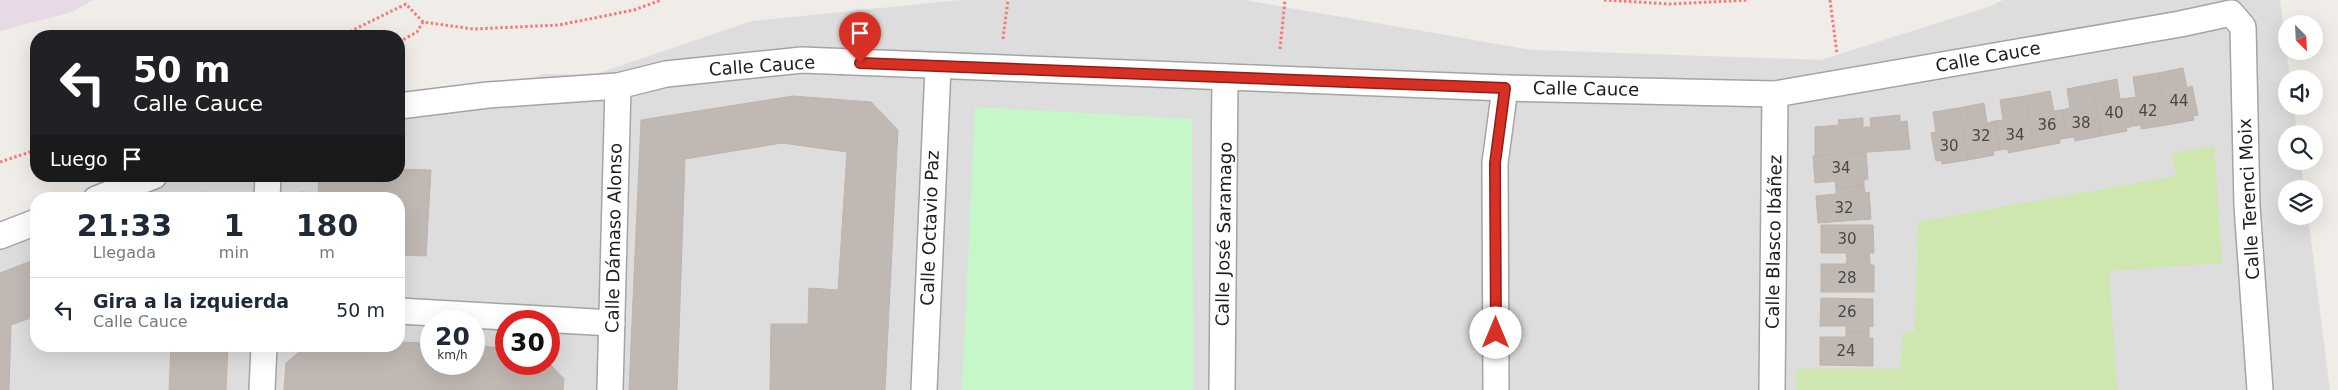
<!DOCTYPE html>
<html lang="es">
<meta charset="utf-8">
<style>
:root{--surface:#fff;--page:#f6f6f7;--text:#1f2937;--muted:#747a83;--line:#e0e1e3}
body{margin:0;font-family:"DejaVu Sans",sans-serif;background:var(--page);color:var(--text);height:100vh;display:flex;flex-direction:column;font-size:19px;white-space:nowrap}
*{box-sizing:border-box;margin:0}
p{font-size:16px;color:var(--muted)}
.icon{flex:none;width:28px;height:28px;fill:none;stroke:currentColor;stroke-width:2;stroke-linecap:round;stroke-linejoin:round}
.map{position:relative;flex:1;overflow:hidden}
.sheet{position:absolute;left:30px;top:192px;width:375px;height:160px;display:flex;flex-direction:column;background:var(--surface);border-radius:20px;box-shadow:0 5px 20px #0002}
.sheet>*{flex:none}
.banner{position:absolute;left:30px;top:30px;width:375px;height:152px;border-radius:20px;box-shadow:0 5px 20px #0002;background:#202124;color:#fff;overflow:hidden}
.needle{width:32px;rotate:156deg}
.controls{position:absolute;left:2278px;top:15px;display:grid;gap:10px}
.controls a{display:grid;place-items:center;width:45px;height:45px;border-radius:50%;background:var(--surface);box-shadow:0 5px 20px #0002;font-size:25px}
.speed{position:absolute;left:420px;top:310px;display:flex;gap:10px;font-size:25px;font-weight:700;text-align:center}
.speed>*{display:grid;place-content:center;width:65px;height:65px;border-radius:50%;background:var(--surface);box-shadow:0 5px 20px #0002;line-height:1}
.speed small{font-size:12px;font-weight:400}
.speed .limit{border:8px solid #d22;background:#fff;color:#111}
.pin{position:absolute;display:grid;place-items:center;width:42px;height:42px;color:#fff;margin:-51px -21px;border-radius:50% 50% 50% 0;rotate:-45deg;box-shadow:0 0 5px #0007}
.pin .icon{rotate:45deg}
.me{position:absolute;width:55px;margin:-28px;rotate:0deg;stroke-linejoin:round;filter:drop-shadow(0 0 4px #0008)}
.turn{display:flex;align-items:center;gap:18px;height:105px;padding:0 20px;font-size:22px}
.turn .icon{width:65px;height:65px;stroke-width:2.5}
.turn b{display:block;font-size:35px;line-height:42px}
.then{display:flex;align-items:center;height:48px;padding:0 20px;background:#0003;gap:10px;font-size:19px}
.eta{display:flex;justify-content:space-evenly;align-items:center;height:85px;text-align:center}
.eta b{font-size:30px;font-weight:600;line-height:35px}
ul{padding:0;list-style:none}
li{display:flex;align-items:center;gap:15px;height:65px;padding:0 20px;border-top:1px solid var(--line)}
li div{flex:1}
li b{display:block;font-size:19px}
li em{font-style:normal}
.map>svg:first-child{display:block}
.residential{fill:#dedddd;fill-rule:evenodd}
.industrial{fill:#e8d9e6}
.grass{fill:#cde7af}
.park{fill:#c6f7c8}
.building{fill:#c0b8b3;stroke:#c1b3aa}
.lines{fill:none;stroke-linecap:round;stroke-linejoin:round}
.minor-casing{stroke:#a4a4a4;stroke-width:28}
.path{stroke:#f27c75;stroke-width:3;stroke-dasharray:2.5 2.5;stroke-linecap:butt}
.minor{stroke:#fff;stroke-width:25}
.route-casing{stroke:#8d1f18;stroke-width:12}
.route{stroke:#d93025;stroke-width:9}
.labels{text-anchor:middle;stroke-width:4;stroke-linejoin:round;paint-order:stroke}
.number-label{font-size:15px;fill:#484645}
.street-label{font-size:18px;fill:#202020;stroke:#fff}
</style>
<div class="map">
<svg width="2338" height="390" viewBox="0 0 2338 390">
<rect width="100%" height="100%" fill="#f0ece7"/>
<!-- residential -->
<path class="residential" d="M 961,0 L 1244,0 L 1532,50 L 1821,60 L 1991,6 L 2003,0 L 2280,0 L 2290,79 L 2286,79 L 2286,106 L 2294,106 L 2297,134 L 2286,134 L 2286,161 L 2301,161 L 2304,189 L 2286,189 L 2286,216 L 2308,216 L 2330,390 L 0,390 L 0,226 L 36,217 L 36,346 L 399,346 L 399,199 L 103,199 L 186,176 L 399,176 L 399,119 L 488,95 L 543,74 L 593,75 L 752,21 ZM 431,321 L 474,321 L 474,364 L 431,364 ZM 506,321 L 549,321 L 549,364 L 506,364 Z"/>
<!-- industrial -->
<polygon class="industrial" points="0,0 93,0 72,12 0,31"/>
<!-- grass -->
<polygon class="grass" points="2214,146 2222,263 2109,271 2117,390 1796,390 1796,369 1900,369 1903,332 1915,332 1918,222 2176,176 2172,153"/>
<!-- park -->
<polygon class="park" points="975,107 1192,119 1193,390 962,390"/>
<!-- building -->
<g class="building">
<polygon points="2183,68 2187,88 2192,86 2198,115 2193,116 2194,120 2167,125 2158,73"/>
<polygon points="2158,73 2167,125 2141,129 2141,125 2133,126 2128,98 2136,97 2133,77"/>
<polygon points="2117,79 2120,99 2128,98 2133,126 2126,128 2127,131 2101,136 2092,84"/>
<polygon points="2092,84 2101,136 2075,141 2074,137 2067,138 2062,110 2070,108 2067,89"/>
<polygon points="2050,91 2054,111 2062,110 2067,138 2060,139 2060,143 2034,148 2025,96"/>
<polygon points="793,96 871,102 898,130 885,390 770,390 771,324 808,324 809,288 838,290 847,152 782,143 685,159 677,390 629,390 641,120"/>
<polygon points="2025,96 2034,148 2008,153 2008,149 2000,150 1995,121 2003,120 2000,100"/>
<polygon points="1984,103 1987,123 1995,121 2000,150 1993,151 1994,155 1968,160 1959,108"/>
<polygon points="1959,108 1968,160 1942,164 1941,160 1936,161 1931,133 1936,132 1933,112"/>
<polygon points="1900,115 1900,122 1907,121 1910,149 1815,156 1815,127 1839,125 1838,120 1863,118 1863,127 1871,127 1870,118"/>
<polygon points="1866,152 1868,179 1864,180 1864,186 1836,188 1835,181 1815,183 1813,156"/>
<polygon points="399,169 431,170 426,256 399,255 399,199 300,199 300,192 318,193 319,176 399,176"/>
<polygon points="1864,186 1865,193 1869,192 1871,219 1818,223 1816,196 1836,194 1836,188"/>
<polygon points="206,192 217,199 189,199"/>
<polygon points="1821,225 1873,225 1874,253 1869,253 1870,259 1847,259 1846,253 1821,253"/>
<polygon points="36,259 36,316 11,325 9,390 0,390 0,273"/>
<polygon points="1847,259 1870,259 1870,265 1874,265 1874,292 1821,292 1821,264 1846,264"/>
<polygon points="1821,298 1873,299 1873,327 1869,326 1869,332 1846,332 1846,326 1820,326"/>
<polygon points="1846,332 1869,332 1869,338 1873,338 1873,366 1820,365 1820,337 1846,337"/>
<polygon points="399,342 431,343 431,364 474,364 474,346 506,348 506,364 549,363 564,379 563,390 284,390 286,363 306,346 399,346"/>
<polygon points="171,346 228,346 226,390 169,390"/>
</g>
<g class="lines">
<!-- minor casing -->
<g class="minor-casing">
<g id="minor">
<polyline points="399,106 488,95 618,86 666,74 802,60 1505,88 1775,94 2180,24 2231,13 2243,27 2247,206 2260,390"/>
<polyline points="96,199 154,176"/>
<polyline points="267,199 268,176"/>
<polyline points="0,236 36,222"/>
<polyline points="399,311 612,323"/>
<polyline points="262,390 264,346"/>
<polyline points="610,390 618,86"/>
<polyline points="924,390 938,67"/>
<polyline points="1222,390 1225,77"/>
<polyline points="1496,390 1495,163 1505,88"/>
<polyline points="1772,390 1775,94"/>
</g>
</g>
<!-- path -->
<g class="path">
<polyline points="1604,0 1670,4 1749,0"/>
<polyline points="1830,0 1837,54"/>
<polyline points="341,36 406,4 423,22"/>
<polyline points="1003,39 1008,0"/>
<polyline points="399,42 417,32 423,22 473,29 559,25 634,10 661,0"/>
<polyline points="1280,49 1285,0"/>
<polyline points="0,162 36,150"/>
</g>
<!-- minor -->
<use href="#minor" class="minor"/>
</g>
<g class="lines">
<!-- route casing -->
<g class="route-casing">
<polyline id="route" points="860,63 1505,88 1495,163 1496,333"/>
</g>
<!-- route -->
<use href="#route" class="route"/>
</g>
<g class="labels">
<!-- number labels -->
<g class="number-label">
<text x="2179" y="106">44</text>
<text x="2148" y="116">42</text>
<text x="2114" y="118">40</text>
<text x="2081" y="128">38</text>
<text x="2047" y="130">36</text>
<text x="2015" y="140">34</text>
<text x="1981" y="141">32</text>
<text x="1949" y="151">30</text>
<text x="1841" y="173">34</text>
<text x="1844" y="213">32</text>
<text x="1847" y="244">30</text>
<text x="1847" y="283">28</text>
<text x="1847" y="317">26</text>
<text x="1846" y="356">24</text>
</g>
<!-- street labels -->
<g class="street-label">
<text transform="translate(1988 57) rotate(-10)" y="6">Calle Cauce</text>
<text transform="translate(762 66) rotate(-4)" y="6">Calle Cauce</text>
<text transform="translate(1586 89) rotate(1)" y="6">Calle Cauce</text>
<text transform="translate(2249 199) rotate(-93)" y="6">Calle Terenci Moix</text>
<text transform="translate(930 228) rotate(-88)" y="6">Calle Octavio Paz</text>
<text transform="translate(1224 234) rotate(-89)" y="6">Calle José Saramago</text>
<text transform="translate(614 238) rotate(-89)" y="6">Calle Dámaso Alonso</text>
<text transform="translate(1774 242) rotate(-89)" y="6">Calle Blasco Ibáñez</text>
</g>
</g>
</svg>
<div class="controls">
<a><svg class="needle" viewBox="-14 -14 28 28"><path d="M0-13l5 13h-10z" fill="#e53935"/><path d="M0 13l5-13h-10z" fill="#747a83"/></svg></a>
<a><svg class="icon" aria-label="sound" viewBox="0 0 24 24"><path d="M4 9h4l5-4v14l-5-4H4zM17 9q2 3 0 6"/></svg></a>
<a><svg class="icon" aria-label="search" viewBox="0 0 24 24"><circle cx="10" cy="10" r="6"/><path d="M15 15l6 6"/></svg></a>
<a><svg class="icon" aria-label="layers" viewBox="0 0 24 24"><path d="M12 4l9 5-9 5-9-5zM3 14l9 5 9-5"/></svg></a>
</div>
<div class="speed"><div>20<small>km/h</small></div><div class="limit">30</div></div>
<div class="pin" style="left:860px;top:63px;background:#d93025"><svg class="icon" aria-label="arrive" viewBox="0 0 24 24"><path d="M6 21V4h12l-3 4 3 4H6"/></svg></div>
<svg class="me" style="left:1496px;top:333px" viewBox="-20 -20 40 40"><circle r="19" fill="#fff"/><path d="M0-13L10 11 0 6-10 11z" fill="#d93025"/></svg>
<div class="banner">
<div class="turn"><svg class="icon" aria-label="left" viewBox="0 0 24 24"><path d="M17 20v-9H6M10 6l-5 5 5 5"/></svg><div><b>50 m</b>Calle Cauce</div></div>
<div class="then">Luego<svg class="icon" aria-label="arrive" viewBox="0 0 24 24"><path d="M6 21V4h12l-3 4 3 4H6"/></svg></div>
</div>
<section class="sheet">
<div class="eta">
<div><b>21:33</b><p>Llegada</p></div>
<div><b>1</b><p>min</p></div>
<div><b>180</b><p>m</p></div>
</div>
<ul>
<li><svg class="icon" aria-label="left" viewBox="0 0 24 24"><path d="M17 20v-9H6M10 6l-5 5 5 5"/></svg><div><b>Gira a la izquierda</b><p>Calle Cauce</p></div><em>50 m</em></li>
</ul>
</section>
</div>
